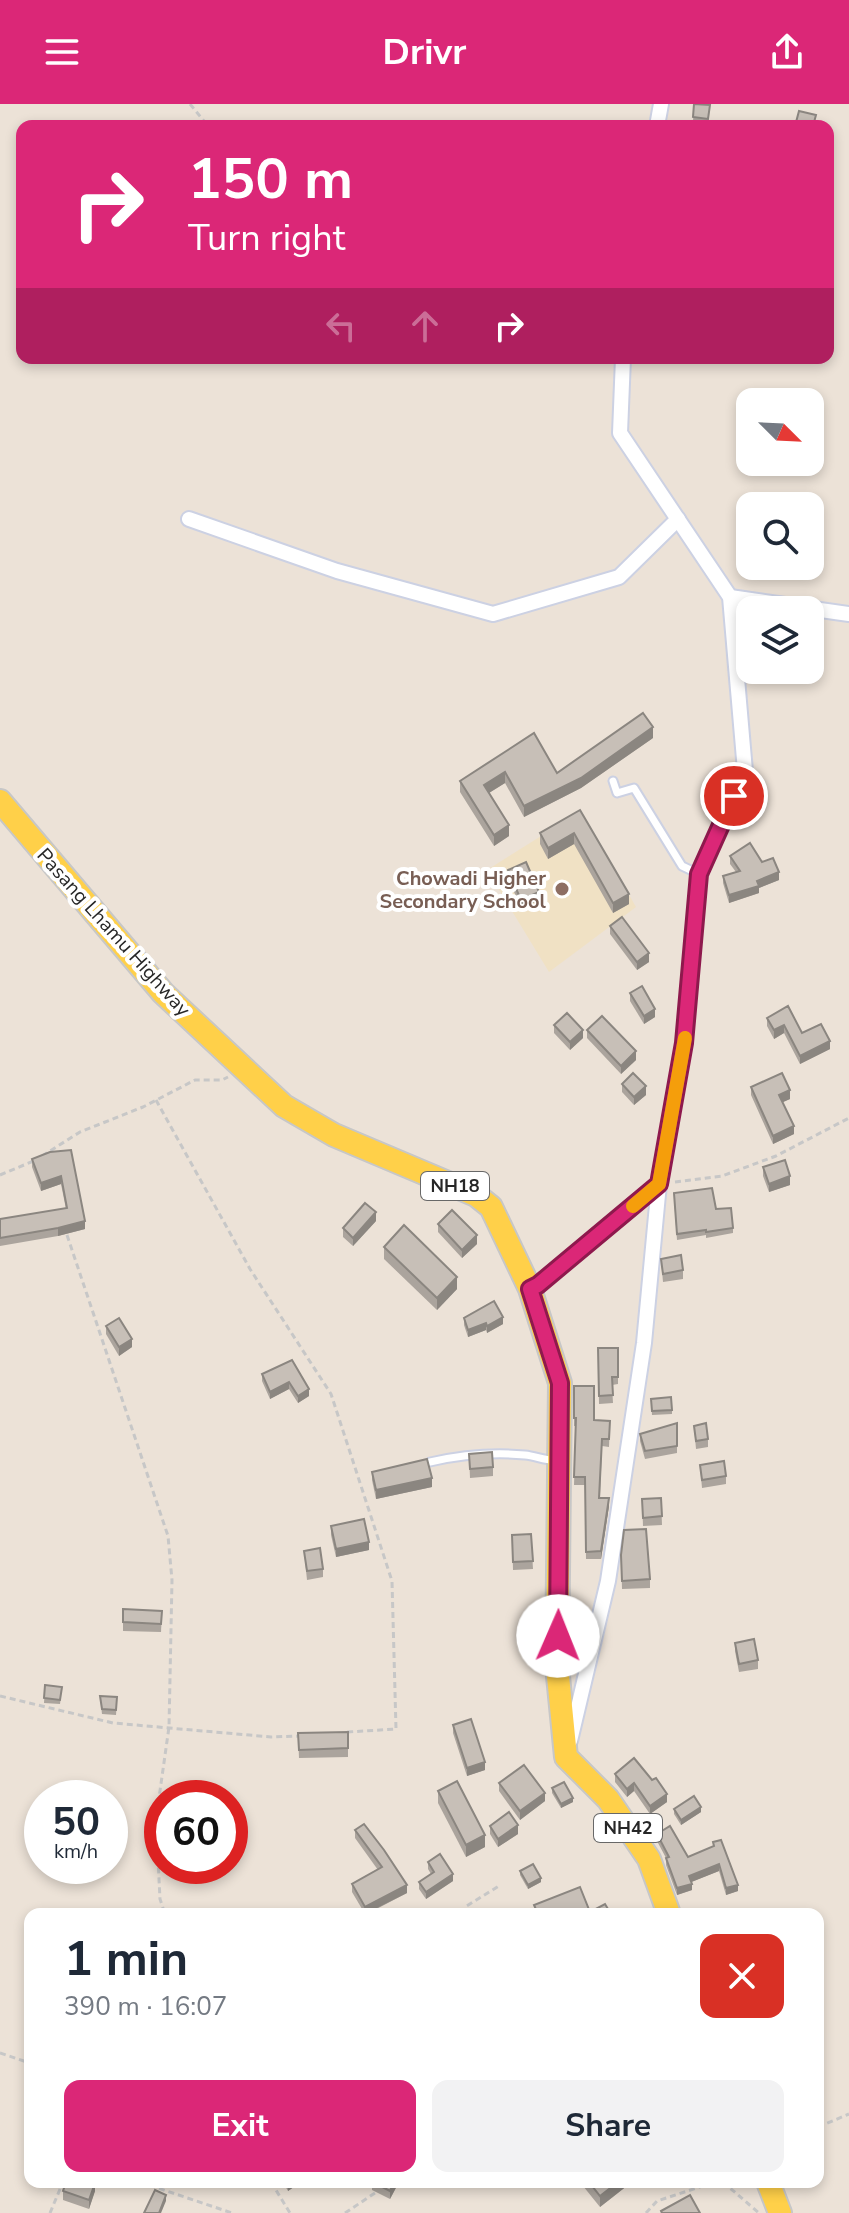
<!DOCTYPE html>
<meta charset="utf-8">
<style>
:root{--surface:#fff;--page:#f2f2f3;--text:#1f2937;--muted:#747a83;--accent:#db2777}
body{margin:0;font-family:"Nunito Sans",sans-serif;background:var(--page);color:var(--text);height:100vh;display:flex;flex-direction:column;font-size:30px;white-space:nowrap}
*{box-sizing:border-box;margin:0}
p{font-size:26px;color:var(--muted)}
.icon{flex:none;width:44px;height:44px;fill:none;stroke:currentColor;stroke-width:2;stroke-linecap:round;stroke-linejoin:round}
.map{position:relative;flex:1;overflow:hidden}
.details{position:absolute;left:24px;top:1804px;width:800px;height:280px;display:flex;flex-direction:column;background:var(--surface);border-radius:16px;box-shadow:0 4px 12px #0003}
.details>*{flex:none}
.hud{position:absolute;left:16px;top:16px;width:818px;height:244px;border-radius:16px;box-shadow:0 4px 12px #0003;background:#db2777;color:#fff;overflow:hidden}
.needle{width:52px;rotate:114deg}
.controls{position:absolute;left:736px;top:284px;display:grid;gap:16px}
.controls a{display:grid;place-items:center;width:88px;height:88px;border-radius:16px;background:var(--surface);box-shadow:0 4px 12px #0003;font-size:40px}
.speed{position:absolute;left:24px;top:1676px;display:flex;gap:16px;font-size:40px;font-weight:700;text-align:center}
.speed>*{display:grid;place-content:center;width:104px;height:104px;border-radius:50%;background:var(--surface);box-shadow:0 4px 12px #0003;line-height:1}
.speed small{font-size:20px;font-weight:400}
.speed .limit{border:12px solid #d22;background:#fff;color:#111}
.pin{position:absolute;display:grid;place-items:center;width:68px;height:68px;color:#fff;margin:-34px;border:4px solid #fff;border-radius:50%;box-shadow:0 2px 8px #0007}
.me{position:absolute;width:88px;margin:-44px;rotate:1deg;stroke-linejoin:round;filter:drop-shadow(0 0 6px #0008)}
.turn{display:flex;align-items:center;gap:28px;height:168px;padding:0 40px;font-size:36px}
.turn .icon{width:104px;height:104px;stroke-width:2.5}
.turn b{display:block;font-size:56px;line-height:68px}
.lanes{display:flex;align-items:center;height:76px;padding:0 40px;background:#0003;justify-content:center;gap:40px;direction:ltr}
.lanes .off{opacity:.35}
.round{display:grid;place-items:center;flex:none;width:84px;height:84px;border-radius:16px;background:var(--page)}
.head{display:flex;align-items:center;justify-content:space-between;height:136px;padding:0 40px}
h1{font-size:48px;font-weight:700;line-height:60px}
.cta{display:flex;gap:16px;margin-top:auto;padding:16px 40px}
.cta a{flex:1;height:92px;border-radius:16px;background:var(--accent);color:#fff;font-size:32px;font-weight:700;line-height:92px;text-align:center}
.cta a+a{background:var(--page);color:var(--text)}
header{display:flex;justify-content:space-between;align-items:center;height:104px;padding:0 40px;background:var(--accent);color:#fff;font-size:36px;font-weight:700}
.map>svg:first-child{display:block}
.education{fill:#f0e1c4}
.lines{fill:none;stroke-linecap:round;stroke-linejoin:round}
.lane-casing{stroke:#ccd1e3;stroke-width:11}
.street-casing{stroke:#ccd1e3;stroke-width:18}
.primary-casing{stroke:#c7c7c7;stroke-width:26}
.path{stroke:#c7c7c7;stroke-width:3;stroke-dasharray:6 4;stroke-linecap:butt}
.lane{stroke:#fff;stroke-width:7}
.street{stroke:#fff;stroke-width:14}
.primary{stroke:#ffd049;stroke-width:22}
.wall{fill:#aba49d}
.shaded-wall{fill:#8b8680}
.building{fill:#c7bfb7;stroke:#8b8680;stroke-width:2}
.route-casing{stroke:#8e194d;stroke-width:20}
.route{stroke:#db2777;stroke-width:14}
.slow{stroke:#f59e0b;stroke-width:14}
.education-dot{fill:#8d6e63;stroke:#fff;stroke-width:3}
.labels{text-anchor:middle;stroke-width:8;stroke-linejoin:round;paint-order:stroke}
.shield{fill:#fff;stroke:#686868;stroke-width:2}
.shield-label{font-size:18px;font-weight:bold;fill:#272727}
.education-label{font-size:20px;font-weight:bold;fill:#785e54;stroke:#fff;text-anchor:end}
.street-label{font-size:20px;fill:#272727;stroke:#fff}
</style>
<header><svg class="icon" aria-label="menu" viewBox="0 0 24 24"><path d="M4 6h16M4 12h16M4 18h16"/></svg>Drivr<svg class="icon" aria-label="share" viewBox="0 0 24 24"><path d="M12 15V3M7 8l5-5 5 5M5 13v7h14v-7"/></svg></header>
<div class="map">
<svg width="849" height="2109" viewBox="0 0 849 2109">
<rect width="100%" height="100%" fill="#ece2d7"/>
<!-- education -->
<polygon class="education" points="581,707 636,803 549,868 487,766"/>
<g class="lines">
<!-- lane casing -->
<g class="lane-casing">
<g id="lane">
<polyline points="613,677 617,689 634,684 682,762 699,770"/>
<path d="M 430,1358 C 461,1351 493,1348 525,1351 C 536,1352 546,1357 556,1356"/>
</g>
</g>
<!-- street casing -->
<g class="street-casing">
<g id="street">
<polyline points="657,22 661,0"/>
<polyline points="189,415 337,467 493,510 619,473 678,415"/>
<polyline points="730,493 849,510"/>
<polyline points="530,1185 538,1181 659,1080"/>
<polyline points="570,1637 608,1477 644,1239 659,1080 684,939 699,770 745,667 730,493 620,329 623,254"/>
</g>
</g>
<!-- primary casing -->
<g class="primary-casing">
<g id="primary">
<polyline points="0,697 163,889 284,1002 334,1031 476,1091 491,1103 530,1185 560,1279 557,1562 566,1653 608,1695 649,1755 669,1810"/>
<polyline points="768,2078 780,2109"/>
</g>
</g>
<!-- path -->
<g class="path">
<polyline points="190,0 208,22"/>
<polyline points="156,996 250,1165 331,1290 392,1477 396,1625 347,1628"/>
<polyline points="42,1052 80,1028 143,1003 195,976 222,976 228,973"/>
<polyline points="0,1071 36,1056"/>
<polyline points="675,1078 722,1072 776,1052 849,1014"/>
<polyline points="67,1131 168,1432 172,1476 169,1623 156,1715 160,1795 165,1810"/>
<polyline points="0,1592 113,1619 271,1633 300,1632"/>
<polyline points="468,1810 465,1803 499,1782"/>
<polyline points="0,1949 30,1959"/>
<polyline points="818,2023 849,2010"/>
<polyline points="140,2078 232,2109"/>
<polyline points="271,2078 290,2109"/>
<polyline points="723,2078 759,2109"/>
<polyline points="50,2109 63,2078"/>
<polyline points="345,2109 378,2087"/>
<polyline points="646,2109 657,2097 715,2078"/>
</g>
<!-- lane -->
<use href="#lane" class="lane"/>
<!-- street -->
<use href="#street" class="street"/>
<!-- primary -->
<use href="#primary" class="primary"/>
</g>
<!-- wall -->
<g class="wall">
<polygon points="694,0 710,1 708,19 693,17"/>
<polygon points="534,629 557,669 653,634 581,684 524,713 505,679 489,689 509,732 494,742 460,688 460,677"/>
<polygon points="580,706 629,800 613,809 574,740 548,755 540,740 540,729"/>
<polygon points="730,752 762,758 779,776 759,784 759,789 729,799 723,779 723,772 736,768 730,760"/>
<polygon points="508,766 539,796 521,804 508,774"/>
<polygon points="610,822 649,858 637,866 610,830"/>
<polygon points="630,889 655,913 644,920 630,897"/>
<polygon points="767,914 802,929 830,945 800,960 784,929 774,935 767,922"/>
<polygon points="554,921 583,934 570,946 554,929"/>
<polygon points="587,926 636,956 621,970 587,934"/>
<polygon points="622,980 646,991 634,1001 622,988"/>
<polygon points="751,983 790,995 782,998 794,1030 773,1040 751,991"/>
<polygon points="50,1048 85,1125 58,1132 0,1142 0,1115 66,1105 61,1080 41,1087 32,1063 32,1055"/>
<polygon points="763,1063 790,1081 769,1088 763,1072"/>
<polygon points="674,1095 716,1105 733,1124 733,1129 706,1134 706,1131 677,1136"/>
<polygon points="376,1117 353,1142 343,1133 343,1124"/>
<polygon points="438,1120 477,1140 462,1154 438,1128"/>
<polygon points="384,1143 457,1185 437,1206 384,1155"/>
<polygon points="661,1155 683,1166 683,1175 663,1178"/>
<polygon points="464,1214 503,1220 487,1229 486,1226 468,1233 464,1221"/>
<polygon points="106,1222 132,1243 119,1252 106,1230"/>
<polygon points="598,1244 618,1244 618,1280 612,1281 613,1299 599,1300"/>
<polygon points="292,1256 309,1292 298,1299 289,1285 270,1295 262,1277 262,1270"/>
<polygon points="574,1282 594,1316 610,1317 609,1343 602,1342 600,1394 609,1402 601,1455 586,1455 585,1381 574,1381 576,1322 574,1322"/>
<polygon points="651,1295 672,1306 672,1310 652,1311"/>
<polygon points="677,1319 677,1349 645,1355 640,1337 640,1330"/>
<polygon points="694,1322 708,1335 708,1343 696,1345"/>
<polygon points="469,1350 493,1363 493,1372 470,1374"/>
<polygon points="700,1361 726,1372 726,1380 702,1384"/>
<polygon points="372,1368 432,1383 376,1395 372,1376"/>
<polygon points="661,1394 662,1421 643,1422 642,1395"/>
<polygon points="331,1422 369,1446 336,1453 331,1431"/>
<polygon points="531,1430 533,1465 513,1466 512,1431"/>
<polygon points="304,1447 323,1465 323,1473 307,1476"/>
<polygon points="621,1451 650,1475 650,1484 622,1485"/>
<polygon points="123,1505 162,1507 161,1528 123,1527"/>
<polygon points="735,1539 758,1556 758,1565 739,1568 735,1547"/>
<polygon points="45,1581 62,1583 60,1600 44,1599"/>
<polygon points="100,1592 117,1593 116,1611 102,1610"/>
<polygon points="453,1621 485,1666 467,1672 453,1629"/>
<polygon points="348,1628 348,1653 299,1654 298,1629"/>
<polygon points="634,1654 667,1698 650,1710 634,1687 627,1693 615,1678 615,1670"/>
<polygon points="499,1679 545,1697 520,1716 499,1687"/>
<polygon points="552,1684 573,1698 561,1704 552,1689"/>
<polygon points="438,1687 485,1743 466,1753 438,1699"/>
<polygon points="674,1705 701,1708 681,1721 674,1710"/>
<polygon points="490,1722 518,1730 498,1743 490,1730"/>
<polygon points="355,1726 407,1789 367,1810 365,1810 352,1788 352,1780 378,1766 355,1734"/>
<polygon points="657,1730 688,1753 713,1742 713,1738 738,1787 726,1791 719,1767 691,1778 692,1786 677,1791 666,1761 666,1754 657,1737"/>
<polygon points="428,1758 453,1777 426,1795 419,1785 419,1778 431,1770 428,1765"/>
<polygon points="520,1767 541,1778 528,1785 520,1771"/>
<polygon points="154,2078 169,2078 166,2083"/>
<polygon points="283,2078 301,2078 288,2087"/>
<polygon points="372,2078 399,2078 390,2095 372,2086"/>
<polygon points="583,2078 628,2078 628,2081 600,2103 583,2082"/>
<polygon points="63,2087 95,2087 89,2105 63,2096"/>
</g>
<!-- shaded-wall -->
<g class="shaded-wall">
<polygon points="653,623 653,634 581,684 524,713 524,702"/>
<polygon points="505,668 505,679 484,692 484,681"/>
<polygon points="509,721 509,732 494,742 494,731"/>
<polygon points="574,729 574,740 548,755 548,744"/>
<polygon points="779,768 779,776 759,784 759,789 729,799 729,791 757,777"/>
<polygon points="539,788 539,796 521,804 521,796"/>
<polygon points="629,790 629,800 613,809 613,799"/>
<polygon points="649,849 649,858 637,866 637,858"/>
<polygon points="655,905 655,913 644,920 644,912"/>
<polygon points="784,921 784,929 774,935 774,926"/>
<polygon points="583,926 583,934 570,946 570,938"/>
<polygon points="830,937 830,945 800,960 800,952"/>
<polygon points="636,947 636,956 621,970 621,962"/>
<polygon points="646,982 646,991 634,1001 634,993"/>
<polygon points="790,986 790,995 779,1000 779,991"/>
<polygon points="794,1022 794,1030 773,1040 773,1032"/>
<polygon points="61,1072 61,1080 41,1087 41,1079"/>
<polygon points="790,1072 790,1081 769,1088 769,1080"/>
<polygon points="376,1108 376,1117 353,1142 353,1134"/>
<polygon points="85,1117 85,1125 58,1132 58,1124"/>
<polygon points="477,1131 477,1140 462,1154 462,1146"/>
<polygon points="457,1173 457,1185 437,1206 437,1194"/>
<polygon points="503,1213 503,1220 487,1229 487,1222"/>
<polygon points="486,1219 486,1226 468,1233 468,1226"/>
<polygon points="132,1235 132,1243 119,1252 119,1243"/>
<polygon points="289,1278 289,1285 270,1295 270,1288"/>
<polygon points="309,1285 309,1292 298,1299 298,1292"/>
<polygon points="432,1374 432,1383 376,1395 376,1386"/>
<polygon points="609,1394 609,1402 601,1455 601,1447"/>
<polygon points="369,1438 369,1446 336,1453 336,1445"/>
<polygon points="485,1658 485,1666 467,1672 467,1664"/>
<polygon points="634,1679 634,1687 627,1693 627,1685"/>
<polygon points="545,1689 545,1697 520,1716 520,1707"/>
<polygon points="667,1690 667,1698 650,1710 650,1702"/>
<polygon points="573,1694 573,1698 561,1704 561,1700"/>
<polygon points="701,1703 701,1708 681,1721 681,1716"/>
<polygon points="518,1721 518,1730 498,1743 498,1735"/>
<polygon points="485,1731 485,1743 466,1753 466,1741"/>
<polygon points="719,1760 719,1767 689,1779 689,1772"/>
<polygon points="453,1770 453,1777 426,1795 426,1788"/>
<polygon points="541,1774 541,1778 528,1785 528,1781"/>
<polygon points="692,1780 692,1786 677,1791 677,1784"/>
<polygon points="407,1781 407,1789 365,1810 365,1803"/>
<polygon points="738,1781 738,1787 726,1791 726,1784"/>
<polygon points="288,2078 301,2078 288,2087"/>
<polygon points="394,2078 399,2078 390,2095 390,2087"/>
<polygon points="618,2078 628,2078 628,2081 600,2103 600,2092"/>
<polygon points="95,2079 95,2087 89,2105 89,2096"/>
<polygon points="166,2091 166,2097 161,2109 159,2109"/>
</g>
<!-- building -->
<g class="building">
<polygon points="694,0 710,1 708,15 693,13"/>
<polygon points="799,7 816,11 813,22 795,22"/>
<polygon points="643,609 653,623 581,674 524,702 505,668 484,681 509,721 494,731 460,677 534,629 557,669"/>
<polygon points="580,706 629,790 613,799 574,729 548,744 540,729"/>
<polygon points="750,739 762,758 773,754 779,768 757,777 759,782 729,791 723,772 740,767 730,752"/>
<polygon points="526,758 539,788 521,796 508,766"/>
<polygon points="622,813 649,849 637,858 610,822"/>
<polygon points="642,882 655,905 644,912 630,889"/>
<polygon points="788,902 802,929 821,920 830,937 800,952 784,921 774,926 767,914"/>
<polygon points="567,909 583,926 570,938 554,921"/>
<polygon points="602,912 636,947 621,962 587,926"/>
<polygon points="633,969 646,982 634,993 622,980"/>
<polygon points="782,969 790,986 779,991 794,1022 773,1032 751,983"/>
<polygon points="71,1046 85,1117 58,1124 0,1134 0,1115 67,1104 61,1072 41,1079 32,1055 50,1048"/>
<polygon points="785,1056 790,1072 769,1080 763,1063"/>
<polygon points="712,1084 716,1105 731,1104 733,1124 706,1128 706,1126 677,1130 674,1089"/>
<polygon points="365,1099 376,1108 353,1134 343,1124"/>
<polygon points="452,1106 477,1131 462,1146 438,1120"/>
<polygon points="404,1121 457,1173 437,1194 384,1143"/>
<polygon points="681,1151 683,1166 663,1170 661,1155"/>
<polygon points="494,1197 503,1213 487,1222 486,1219 468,1226 464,1214"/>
<polygon points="119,1214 132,1235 119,1243 106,1222"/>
<polygon points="598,1244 618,1244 618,1273 612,1273 613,1291 599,1292"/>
<polygon points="292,1256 309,1285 298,1292 289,1278 270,1288 262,1270"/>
<polygon points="574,1282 594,1282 594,1316 610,1317 609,1335 602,1335 599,1394 609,1394 601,1447 586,1448 585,1373 574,1373 576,1314 574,1314"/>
<polygon points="671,1293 672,1306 652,1307 651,1295"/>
<polygon points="677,1319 677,1342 645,1347 640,1330"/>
<polygon points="706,1319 708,1335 696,1337 694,1322"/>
<polygon points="492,1348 493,1363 470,1365 469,1350"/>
<polygon points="427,1355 432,1374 376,1386 372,1368"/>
<polygon points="724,1357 726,1372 702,1376 700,1361"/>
<polygon points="661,1394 662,1412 643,1414 642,1395"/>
<polygon points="364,1415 369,1438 336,1445 331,1422"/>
<polygon points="646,1425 650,1475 622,1477 621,1451 624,1426"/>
<polygon points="531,1430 533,1457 513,1458 512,1431"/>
<polygon points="320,1444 323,1465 307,1467 304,1447"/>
<polygon points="123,1505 162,1507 161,1520 123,1518"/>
<polygon points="754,1535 758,1556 739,1560 735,1539"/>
<polygon points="45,1581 62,1583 60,1596 44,1594"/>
<polygon points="100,1592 117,1593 116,1606 102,1605"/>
<polygon points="471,1615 485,1658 467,1664 453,1621"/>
<polygon points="348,1628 348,1644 299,1646 298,1629"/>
<polygon points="634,1654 652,1676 656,1674 667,1690 650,1702 634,1679 627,1685 615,1670"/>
<polygon points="524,1661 545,1689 520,1707 499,1679"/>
<polygon points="457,1677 485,1731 466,1741 438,1687"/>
<polygon points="564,1678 573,1694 561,1700 552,1684"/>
<polygon points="694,1692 701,1703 681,1716 674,1705"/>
<polygon points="509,1708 518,1721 498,1735 490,1722"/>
<polygon points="364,1720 384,1746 407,1781 365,1803 352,1780 382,1763 355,1726"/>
<polygon points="670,1722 688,1753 714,1742 713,1738 721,1736 738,1781 726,1784 719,1760 689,1772 692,1780 677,1784 666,1754 669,1753 657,1730"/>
<polygon points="440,1750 453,1770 426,1788 419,1778 434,1768 428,1758"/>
<polygon points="533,1760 541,1774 528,1781 520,1767"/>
<polygon points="580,1783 590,1808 605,1800 611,1810 538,1810 534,1801"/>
<polygon points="66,2078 92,2078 95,2079 89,2096 63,2087"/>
<polygon points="373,2078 394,2078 390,2087"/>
<polygon points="589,2078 618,2078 600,2092"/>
<polygon points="155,2086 166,2091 159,2109 144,2109"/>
<polygon points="690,2091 700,2109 662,2109 661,2107"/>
</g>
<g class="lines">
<!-- route casing -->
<g class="route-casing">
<polyline id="route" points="558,1532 560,1279 530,1185 538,1181 659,1080 684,939 699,770 734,692"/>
</g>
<!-- route -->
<use href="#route" class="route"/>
<!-- slow -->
<polyline class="slow" points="633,1102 659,1080 685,934"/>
</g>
<!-- markers -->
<circle class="education-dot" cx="562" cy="785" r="8"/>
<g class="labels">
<!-- shield labels -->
<g class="shield">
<rect x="421" y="1068" width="68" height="28" rx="6"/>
<rect x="594" y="1710" width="68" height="28" rx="6"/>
</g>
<g class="shield-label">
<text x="455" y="1088">NH18</text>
<text x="628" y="1730">NH42</text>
</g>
<!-- education labels -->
<g class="education-label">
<text x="546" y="781">Chowadi Higher<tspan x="546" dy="23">Secondary School</tspan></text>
</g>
<!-- street labels -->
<g class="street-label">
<text transform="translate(114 828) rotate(48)" y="7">Pasang Lhamu Highway</text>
</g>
</g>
</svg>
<div class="controls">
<a><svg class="needle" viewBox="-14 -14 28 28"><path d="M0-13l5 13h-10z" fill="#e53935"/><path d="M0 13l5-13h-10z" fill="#747a83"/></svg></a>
<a><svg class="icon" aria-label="search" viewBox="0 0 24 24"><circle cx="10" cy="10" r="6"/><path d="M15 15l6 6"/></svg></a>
<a><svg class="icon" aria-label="layers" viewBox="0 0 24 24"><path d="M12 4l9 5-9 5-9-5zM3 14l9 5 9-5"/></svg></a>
</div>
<div class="speed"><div>50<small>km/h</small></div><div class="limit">60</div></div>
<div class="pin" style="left:734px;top:692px;background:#d93025"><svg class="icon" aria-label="arrive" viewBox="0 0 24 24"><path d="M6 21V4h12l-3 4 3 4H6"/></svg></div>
<svg class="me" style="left:558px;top:1532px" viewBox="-20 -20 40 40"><circle r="19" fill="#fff"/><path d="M0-13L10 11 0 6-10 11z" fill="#db2777"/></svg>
<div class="hud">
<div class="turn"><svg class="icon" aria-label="right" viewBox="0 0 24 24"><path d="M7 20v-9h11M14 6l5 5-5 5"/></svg><div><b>150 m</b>Turn right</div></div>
<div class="lanes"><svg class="icon off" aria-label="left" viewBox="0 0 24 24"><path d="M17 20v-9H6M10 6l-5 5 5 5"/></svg><svg class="icon off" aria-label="ahead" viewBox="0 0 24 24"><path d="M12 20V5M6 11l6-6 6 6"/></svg><svg class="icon" aria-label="right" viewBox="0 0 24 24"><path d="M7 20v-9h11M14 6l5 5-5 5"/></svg></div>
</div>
<section class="details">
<div class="head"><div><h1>1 min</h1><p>390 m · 16:07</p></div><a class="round" style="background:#d93025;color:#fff"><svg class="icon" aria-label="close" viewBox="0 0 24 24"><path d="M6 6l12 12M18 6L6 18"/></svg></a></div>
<div class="cta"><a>Exit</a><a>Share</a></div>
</section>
</div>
